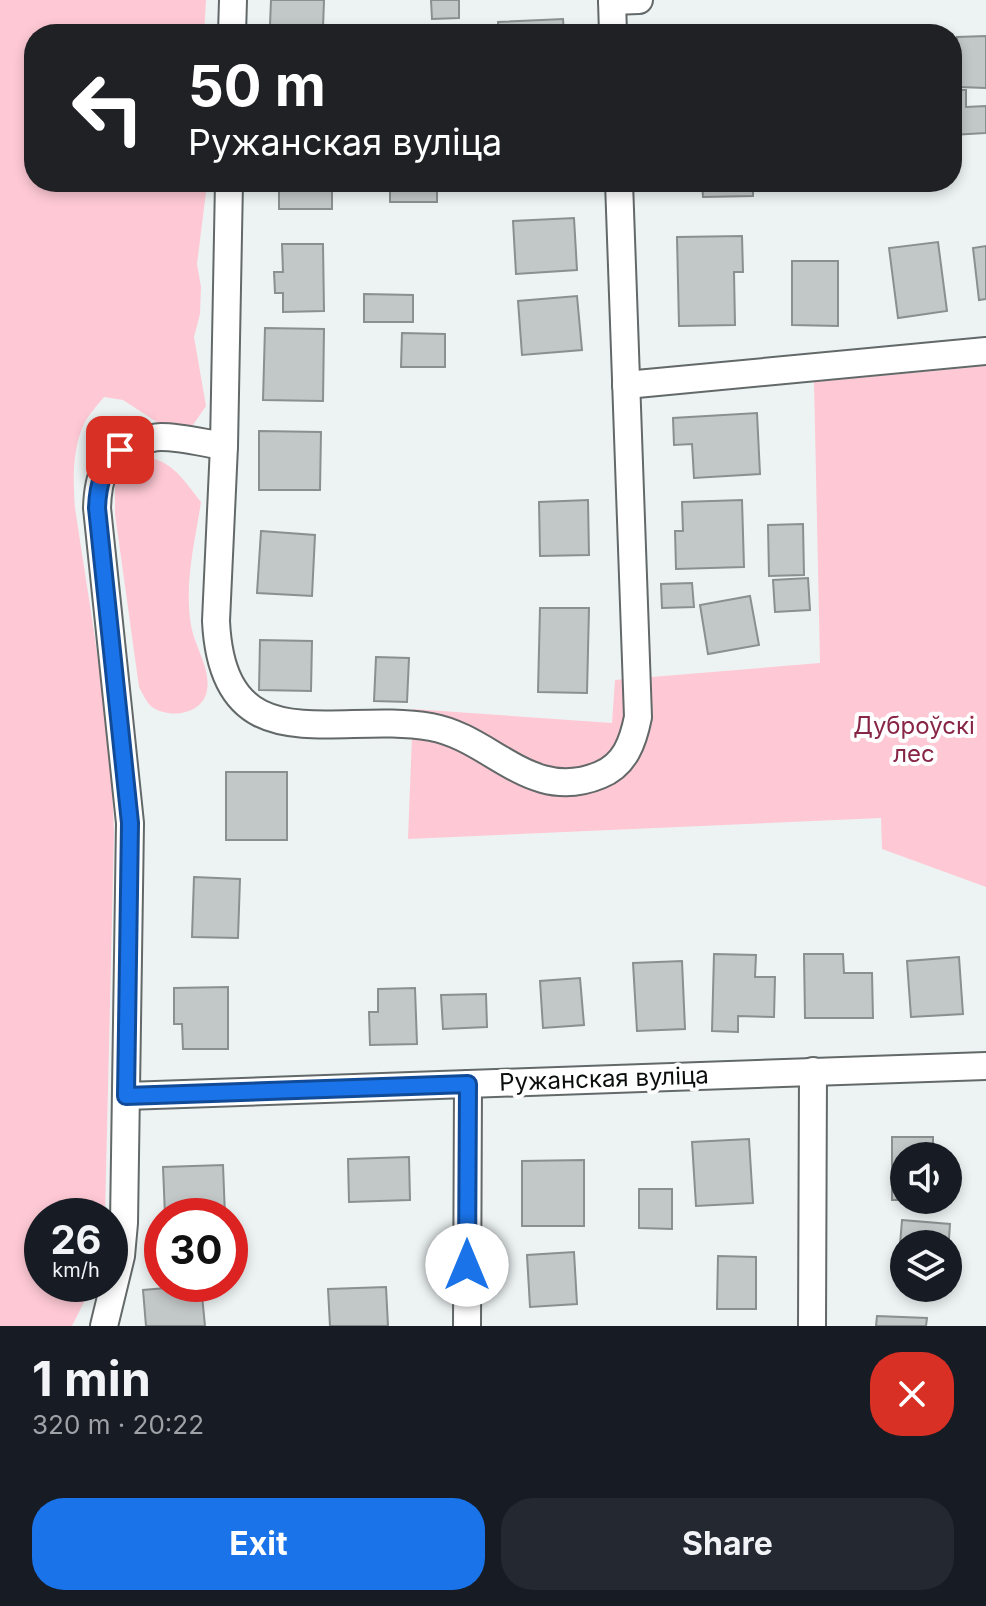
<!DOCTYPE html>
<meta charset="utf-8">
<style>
:root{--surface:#171b24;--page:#242831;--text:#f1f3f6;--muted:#9ea1a6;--accent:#1a73e8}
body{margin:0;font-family:Inter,sans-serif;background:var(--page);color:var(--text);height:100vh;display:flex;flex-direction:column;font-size:30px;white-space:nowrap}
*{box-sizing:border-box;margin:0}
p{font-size:26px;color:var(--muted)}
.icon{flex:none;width:44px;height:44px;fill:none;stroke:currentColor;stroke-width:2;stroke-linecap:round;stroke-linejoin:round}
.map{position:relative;height:1326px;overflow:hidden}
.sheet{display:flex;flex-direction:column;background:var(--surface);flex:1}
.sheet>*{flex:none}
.top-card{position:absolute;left:24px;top:24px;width:938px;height:168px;border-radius:32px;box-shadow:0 4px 12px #0003;background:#202124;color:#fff;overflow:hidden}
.fabs{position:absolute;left:890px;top:1142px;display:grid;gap:16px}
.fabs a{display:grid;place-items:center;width:72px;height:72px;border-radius:50%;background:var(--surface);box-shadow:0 4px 12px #0003;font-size:40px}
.speed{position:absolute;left:24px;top:1198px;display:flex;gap:16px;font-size:40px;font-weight:700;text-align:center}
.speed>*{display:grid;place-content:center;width:104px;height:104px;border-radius:50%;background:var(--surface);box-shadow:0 4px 12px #0003;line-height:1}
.speed small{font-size:20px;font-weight:400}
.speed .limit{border:12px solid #d22;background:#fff;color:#111}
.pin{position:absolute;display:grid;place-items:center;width:68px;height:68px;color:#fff;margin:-34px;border-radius:16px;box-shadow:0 4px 12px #0006}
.me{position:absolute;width:88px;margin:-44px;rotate:0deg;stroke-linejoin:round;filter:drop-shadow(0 0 6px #0008)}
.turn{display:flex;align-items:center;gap:28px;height:168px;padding:0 32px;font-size:36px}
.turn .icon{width:104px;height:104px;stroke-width:2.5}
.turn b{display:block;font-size:56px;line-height:68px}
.round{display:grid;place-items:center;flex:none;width:84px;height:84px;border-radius:32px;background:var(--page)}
.head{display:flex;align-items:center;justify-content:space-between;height:136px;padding:0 32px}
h1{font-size:48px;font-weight:700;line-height:60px}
.cta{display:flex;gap:16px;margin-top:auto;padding:16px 32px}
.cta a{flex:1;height:92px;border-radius:32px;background:var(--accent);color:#fff;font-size:32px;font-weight:700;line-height:92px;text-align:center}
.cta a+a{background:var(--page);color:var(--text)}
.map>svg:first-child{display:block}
.green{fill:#fec9d5}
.building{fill:#c2c7c7;stroke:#8a8f8f;stroke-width:2}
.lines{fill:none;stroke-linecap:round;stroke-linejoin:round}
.minor-casing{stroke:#636868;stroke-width:30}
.minor{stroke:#fff;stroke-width:26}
.route-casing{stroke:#114b97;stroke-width:20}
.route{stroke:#1a73e8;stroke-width:14}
.labels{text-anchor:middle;stroke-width:8;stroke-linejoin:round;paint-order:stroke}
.park-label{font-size:24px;fill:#882648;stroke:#fff}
.street-label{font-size:24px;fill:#0c0e0e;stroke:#fff}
</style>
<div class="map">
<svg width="986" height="1326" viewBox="0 0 986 1326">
<rect width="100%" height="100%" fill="#edf3f3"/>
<!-- green -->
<g class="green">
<path d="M 0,0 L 206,0 L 204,34 L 34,34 L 34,182 L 205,182 L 206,192 L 197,264 L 201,287 L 200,314 L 194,337 L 206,406 L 193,425 L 166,428 L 123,400 L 104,397 C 97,406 89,414 84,424 C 72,449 73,481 75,508 C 91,615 111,724 114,832 L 105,1216 L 42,1216 L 42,1284 L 93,1284 L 72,1326 L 0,1326 Z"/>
<polygon points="986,366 986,887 882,849 881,818 408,839 413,709 612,723 615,680 820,663 814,382"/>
<path d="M 134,455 C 172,459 178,473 201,502 C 195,541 184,584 191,625 C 194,645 211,669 207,690 C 203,715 169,719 152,707 C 146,702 143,694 139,687 L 115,514 L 115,480 Z"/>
</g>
<!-- building -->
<g class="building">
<polygon points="271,0 324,0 323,28 270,25"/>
<polygon points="431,0 459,0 459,18 432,19"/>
<polygon points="563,19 564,34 499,34 498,22"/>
<polygon points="460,25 460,34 433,34 433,26"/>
<polygon points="986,36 986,88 959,87 957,37"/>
<polygon points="952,90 966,90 966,107 986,106 986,133 952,135"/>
<rect x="279" y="182" width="53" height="27"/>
<rect x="390" y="182" width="47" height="20"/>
<polygon points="494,182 562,182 562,186 495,188"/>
<polygon points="702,182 753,182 753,196 703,197"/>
<polygon points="574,218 577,270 516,274 513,221"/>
<polygon points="742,236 743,272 734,272 735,325 679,326 677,237"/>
<polygon points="938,242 947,311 898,318 889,248"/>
<polygon points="282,244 323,244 324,311 283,312 283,293 275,293 274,272 283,272"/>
<polygon points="986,246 986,299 979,300 973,248"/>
<polygon points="792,261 838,261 838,326 792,325"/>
<polygon points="364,294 413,295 413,322 364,322"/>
<polygon points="577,296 582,350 522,355 518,301"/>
<polygon points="265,328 324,329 323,401 263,400"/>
<polygon points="402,333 445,334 445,367 401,367"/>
<polygon points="757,413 760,474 694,478 692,444 674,445 673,418"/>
<polygon points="259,431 321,432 320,490 259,490"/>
<polygon points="588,500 589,555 540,556 539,502"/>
<polygon points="742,500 744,567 676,569 675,531 683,531 682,502"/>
<polygon points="803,524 804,575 769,576 768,525"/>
<polygon points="261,531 315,535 312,596 257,593"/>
<polygon points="808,578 810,610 775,612 773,580"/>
<polygon points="692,583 694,607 662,608 661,584"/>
<polygon points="750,596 759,645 708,654 700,605"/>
<polygon points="540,608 589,608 587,693 538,692"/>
<polygon points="260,640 312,641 311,691 259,690"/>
<polygon points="376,657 409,658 407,702 374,701"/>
<rect x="226" y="772" width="61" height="68"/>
<polygon points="194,877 240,879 238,938 192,937"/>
<polygon points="714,954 756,955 755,977 775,977 774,1017 738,1016 738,1032 712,1031"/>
<polygon points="804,954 843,954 844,973 872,973 873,1018 805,1018"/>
<polygon points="959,957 963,1014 911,1017 907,961"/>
<polygon points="682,961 685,1029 637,1031 633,963"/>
<polygon points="580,978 584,1025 543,1028 540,981"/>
<polygon points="228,987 228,1049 183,1049 182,1024 174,1024 174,988"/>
<polygon points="415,988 417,1044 370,1045 369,1012 378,1012 378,989"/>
<polygon points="486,994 487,1027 443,1029 441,995"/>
<polygon points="892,1137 933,1137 933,1156 904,1156 904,1200 892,1200"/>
<polygon points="749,1139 753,1203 696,1206 692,1142"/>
<polygon points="409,1157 410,1200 349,1202 348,1159"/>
<polygon points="584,1160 584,1226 522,1226 522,1161"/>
<polygon points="223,1165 225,1216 165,1216 163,1167"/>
<polygon points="639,1189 672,1189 672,1229 639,1228"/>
<polygon points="902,1220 950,1224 948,1254 948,1244 904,1244 904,1270 898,1269"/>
<polygon points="574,1252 577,1304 530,1307 527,1255"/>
<polygon points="718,1256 756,1257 756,1309 717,1309"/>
<polygon points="201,1285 205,1326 146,1326 143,1290"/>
<polygon points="386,1287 388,1326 330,1326 328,1289"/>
<polygon points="877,1316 927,1318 926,1326 876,1326"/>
</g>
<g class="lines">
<!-- minor casing -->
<g class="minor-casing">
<g id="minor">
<polyline points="612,0 613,34"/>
<polyline points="612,1 639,0"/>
<polyline points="232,34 233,0"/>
<path d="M 229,182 L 224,446 L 216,621 C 223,767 336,710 431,727 C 492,738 531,804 600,775 C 625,765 633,742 638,717 L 619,182"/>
<polyline points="626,385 986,351"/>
<polyline points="126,1096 986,1066"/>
<path d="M 104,1326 L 121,1256 L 124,1223 L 130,823 L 97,508 C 98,475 105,456 136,443 C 144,440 153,437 161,437 C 181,437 204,443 224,446"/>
<polyline points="467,1326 468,1084"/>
<polyline points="812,1326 813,1071"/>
</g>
</g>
<!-- minor -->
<use href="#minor" class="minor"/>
</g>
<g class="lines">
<!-- route casing -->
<g class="route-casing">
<path id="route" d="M 120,450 C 103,469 98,482 97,508 L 130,823 L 126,1096 L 468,1084 L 467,1265"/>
</g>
<!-- route -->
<use href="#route" class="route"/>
</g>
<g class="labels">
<!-- park labels -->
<g class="park-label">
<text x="914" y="734">Дуброўскі<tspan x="914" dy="28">лес</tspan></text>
</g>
<!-- street labels -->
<g class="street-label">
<text transform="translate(604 1079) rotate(-2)" y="8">Ружанская вуліца</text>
</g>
</g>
</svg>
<div class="fabs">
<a><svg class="icon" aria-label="sound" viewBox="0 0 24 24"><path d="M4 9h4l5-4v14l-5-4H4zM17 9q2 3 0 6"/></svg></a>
<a><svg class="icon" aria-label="layers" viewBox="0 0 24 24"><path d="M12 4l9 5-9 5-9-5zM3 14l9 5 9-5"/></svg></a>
</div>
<div class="speed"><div>26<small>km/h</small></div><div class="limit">30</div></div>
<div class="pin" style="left:120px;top:450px;background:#d93025"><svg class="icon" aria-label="arrive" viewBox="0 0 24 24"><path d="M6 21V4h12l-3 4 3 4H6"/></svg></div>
<svg class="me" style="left:467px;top:1265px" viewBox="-20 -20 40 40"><circle r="19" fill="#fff"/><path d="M0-13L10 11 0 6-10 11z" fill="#1a73e8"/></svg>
<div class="top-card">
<div class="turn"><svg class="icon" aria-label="left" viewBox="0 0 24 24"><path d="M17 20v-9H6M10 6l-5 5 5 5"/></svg><div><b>50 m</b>Ружанская вуліца</div></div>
</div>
</div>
<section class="sheet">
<div class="head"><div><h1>1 min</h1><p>320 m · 20:22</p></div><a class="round" style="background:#d93025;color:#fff"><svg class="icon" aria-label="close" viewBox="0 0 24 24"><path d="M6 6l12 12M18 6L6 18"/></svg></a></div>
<div class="cta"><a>Exit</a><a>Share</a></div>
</section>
